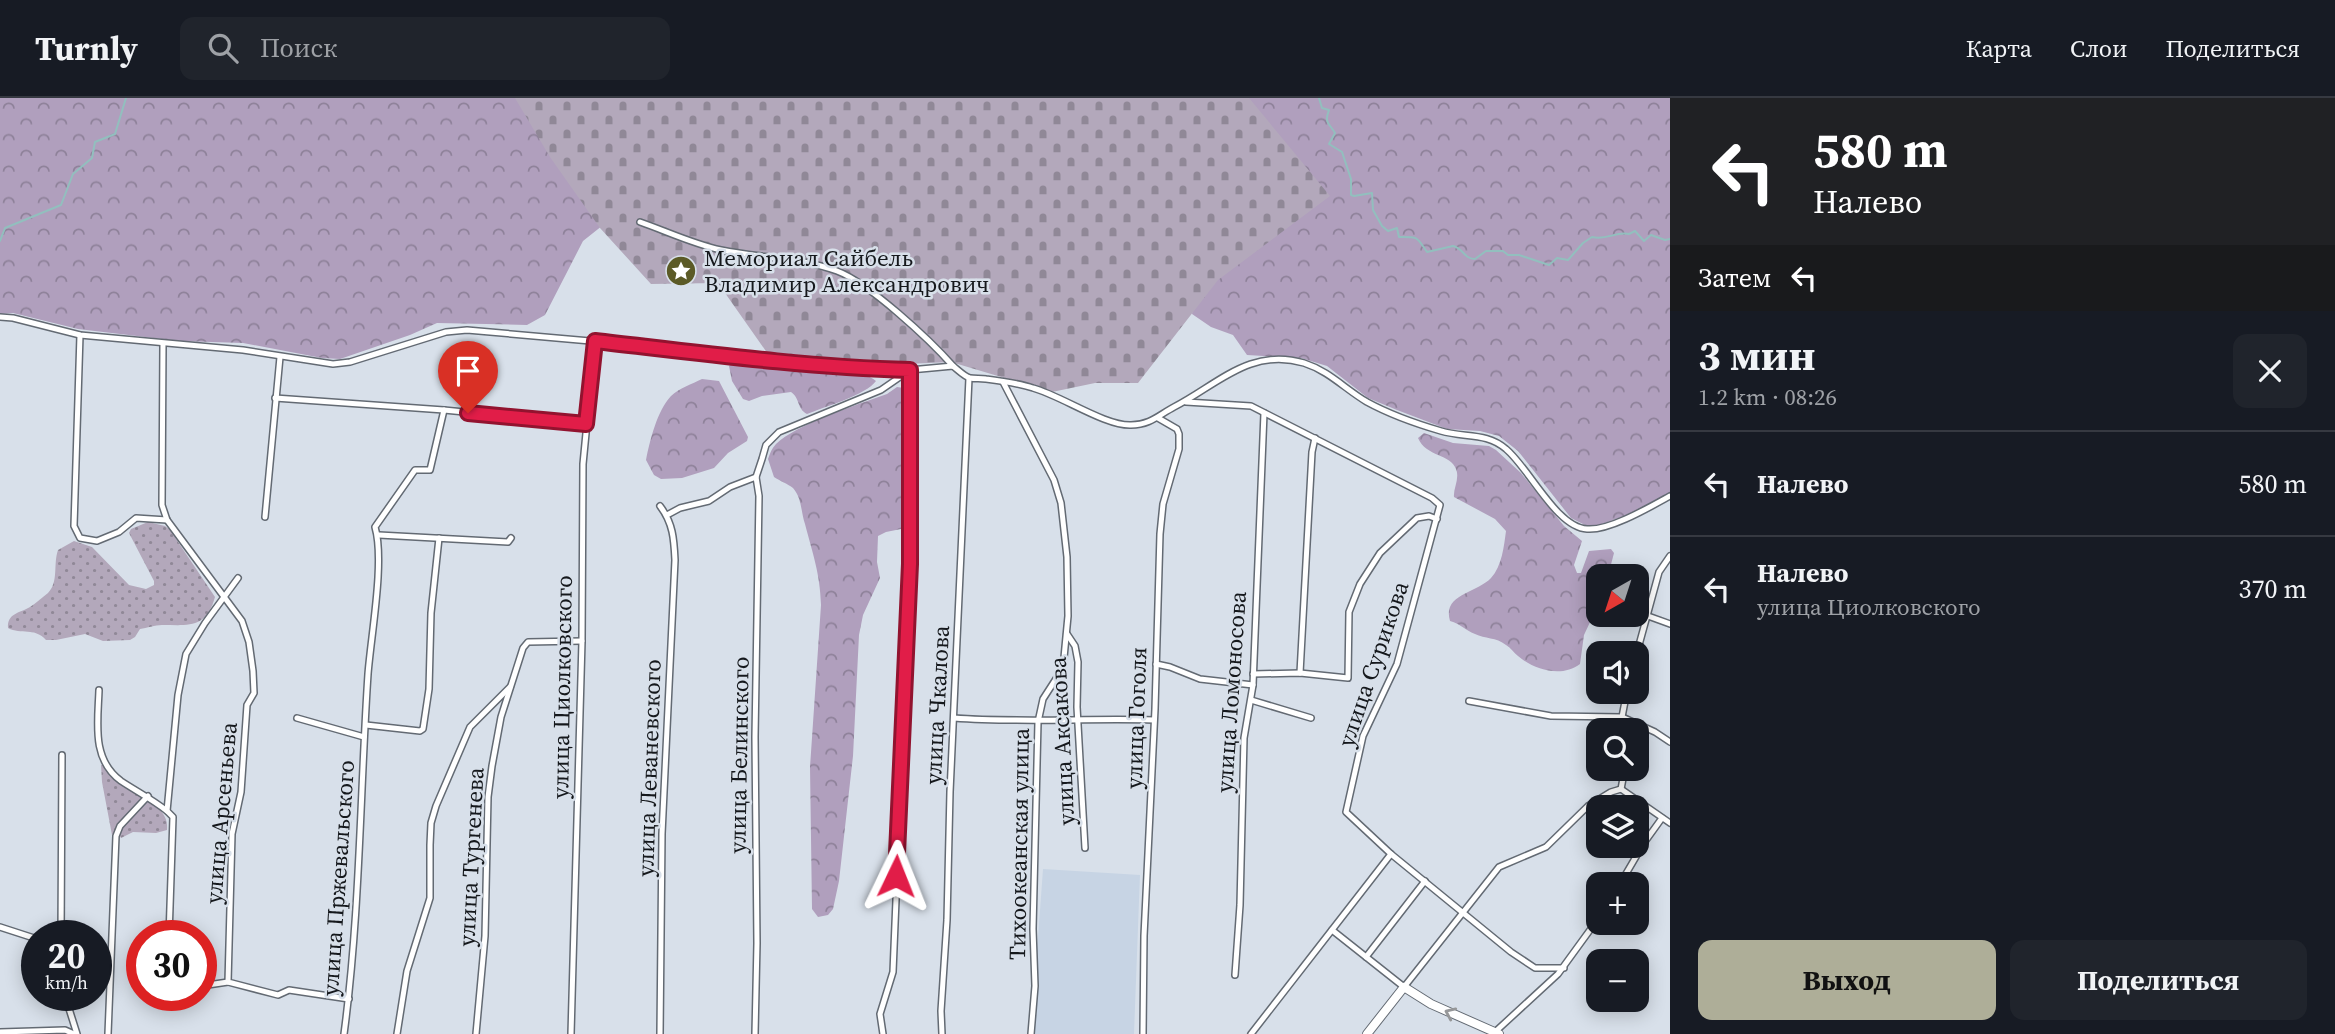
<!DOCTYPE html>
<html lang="ru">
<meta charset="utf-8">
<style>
:root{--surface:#171b24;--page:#20242c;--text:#f1f3f6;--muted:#9ea1a6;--line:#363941;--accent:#aeae98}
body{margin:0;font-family:"Source Serif 4",serif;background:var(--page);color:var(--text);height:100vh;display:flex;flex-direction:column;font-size:26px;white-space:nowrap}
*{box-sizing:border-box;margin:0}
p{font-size:23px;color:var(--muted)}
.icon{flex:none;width:38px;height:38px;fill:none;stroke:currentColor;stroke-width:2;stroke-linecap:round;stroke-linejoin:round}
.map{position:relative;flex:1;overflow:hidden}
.details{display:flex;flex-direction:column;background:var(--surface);width:665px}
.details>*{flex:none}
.banner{background:#202124;color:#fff;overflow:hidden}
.needle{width:46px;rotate:219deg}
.tools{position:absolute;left:1586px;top:466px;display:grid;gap:14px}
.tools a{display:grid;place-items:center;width:63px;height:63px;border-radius:14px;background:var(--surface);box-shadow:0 4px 18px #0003;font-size:35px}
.speed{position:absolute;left:21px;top:822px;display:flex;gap:14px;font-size:35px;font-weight:700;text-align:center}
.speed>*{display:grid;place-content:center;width:91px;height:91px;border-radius:50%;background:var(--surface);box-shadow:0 4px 18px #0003;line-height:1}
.speed small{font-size:18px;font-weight:400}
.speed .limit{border:10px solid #d22;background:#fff;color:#111}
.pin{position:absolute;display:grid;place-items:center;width:60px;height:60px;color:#fff;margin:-72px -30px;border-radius:50% 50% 50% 0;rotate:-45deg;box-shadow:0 0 7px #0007}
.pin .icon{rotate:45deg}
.me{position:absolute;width:77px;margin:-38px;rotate:2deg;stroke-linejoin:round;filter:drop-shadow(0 0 5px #0008)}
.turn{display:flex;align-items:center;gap:24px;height:147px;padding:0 28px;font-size:32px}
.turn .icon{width:91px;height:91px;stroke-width:2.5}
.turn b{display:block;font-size:49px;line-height:60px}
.then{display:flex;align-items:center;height:66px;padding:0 28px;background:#0003;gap:14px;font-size:26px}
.round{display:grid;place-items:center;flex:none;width:74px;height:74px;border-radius:14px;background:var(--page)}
.head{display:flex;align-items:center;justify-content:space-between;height:119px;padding:0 28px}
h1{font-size:42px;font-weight:700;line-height:52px}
.cta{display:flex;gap:14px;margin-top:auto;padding:14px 28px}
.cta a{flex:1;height:80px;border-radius:14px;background:var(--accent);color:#111;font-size:28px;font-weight:700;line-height:80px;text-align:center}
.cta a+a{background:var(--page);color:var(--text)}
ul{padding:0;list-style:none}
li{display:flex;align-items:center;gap:21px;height:105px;padding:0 28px;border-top:2px solid var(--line)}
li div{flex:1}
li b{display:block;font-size:26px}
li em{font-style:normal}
header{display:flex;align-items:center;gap:42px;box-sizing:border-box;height:98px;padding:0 35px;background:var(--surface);border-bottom:2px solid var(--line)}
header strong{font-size:33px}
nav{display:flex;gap:38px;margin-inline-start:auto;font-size:24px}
.search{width:490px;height:63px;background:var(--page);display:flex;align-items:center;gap:18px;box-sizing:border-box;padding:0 24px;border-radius:14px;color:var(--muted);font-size:26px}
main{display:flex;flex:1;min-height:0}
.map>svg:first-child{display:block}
.built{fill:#c7d4e4}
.grass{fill:url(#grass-dots)}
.forest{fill:url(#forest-crowns)}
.cemetery{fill:url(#cemetery-stones)}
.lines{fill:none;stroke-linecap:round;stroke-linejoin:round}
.stream{stroke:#92bfbe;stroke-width:2}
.street-casing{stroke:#636a73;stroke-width:8}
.secondary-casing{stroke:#636a73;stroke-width:10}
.street{stroke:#fff;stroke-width:5}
.secondary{stroke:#fff;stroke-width:8}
.oneway{stroke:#969799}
.route-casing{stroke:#92132f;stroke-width:18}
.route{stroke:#e11d48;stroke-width:12}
.labels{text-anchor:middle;stroke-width:5;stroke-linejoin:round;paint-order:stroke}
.poi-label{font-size:23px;fill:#15181c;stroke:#d8e0ea;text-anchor:start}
.street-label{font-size:23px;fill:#15181c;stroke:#d8e0ea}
</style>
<header>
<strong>Turnly</strong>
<div class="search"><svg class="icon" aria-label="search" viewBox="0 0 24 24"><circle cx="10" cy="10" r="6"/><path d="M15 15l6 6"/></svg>Поиск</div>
<nav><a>Карта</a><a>Слои</a><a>Поделиться</a></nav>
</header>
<main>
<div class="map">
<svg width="1670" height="936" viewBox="0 0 1670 936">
<defs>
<pattern id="grass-dots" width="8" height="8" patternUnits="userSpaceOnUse" patternTransform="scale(1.75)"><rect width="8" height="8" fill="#b3a8bb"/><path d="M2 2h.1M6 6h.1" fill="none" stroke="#908897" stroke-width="1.8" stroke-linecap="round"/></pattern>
<pattern id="forest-crowns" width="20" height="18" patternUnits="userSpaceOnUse" patternTransform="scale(1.75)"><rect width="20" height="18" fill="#b09fbd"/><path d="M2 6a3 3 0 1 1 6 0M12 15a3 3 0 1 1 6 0" fill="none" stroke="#8e8199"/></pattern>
<pattern id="cemetery-stones" width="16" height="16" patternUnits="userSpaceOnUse" patternTransform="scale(1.75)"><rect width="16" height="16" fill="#b3a8bb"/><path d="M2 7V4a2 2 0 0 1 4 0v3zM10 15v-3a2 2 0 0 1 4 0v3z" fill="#908897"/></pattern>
</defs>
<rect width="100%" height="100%" fill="#d8e0ea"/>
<!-- built -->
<polygon class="built" points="1043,771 1140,777 1134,936 1031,936"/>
<!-- grass -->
<g class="grass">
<path d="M 148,424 L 165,428 L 170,432 L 215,499 C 206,531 189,527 162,527 C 155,527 147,530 140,531 L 135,539 L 130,542 L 103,543 L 85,536 L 56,542 L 46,542 C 35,529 21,537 8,530 C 7,515 20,515 30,509 C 36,505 43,499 48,495 C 59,484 53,466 58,452 L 74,443 L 92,449 L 129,487 L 146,491 L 154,487 L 154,483 L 129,435 L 131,431 Z"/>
<path d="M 101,667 L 104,667 C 114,684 128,689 143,699 L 112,737 L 102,684 Z"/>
<path d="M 147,702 C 158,708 169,718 167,732 L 156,735 L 133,734 L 121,740 L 119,737 L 122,729 Z"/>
</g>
<!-- forest -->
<g class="forest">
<polygon points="0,0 976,0 617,116 583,143 545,217 527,227 437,225 410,237 340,261 322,260 243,245 179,243 78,231 13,215 0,216"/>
<polygon points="1140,0 1670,0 1670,396 1627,417 1596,428 1587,428 1571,420 1518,353 1499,338 1480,333 1447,331 1397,312 1368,300 1327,268 1301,260 1247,257 1233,237 1211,229 1192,216 1197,178"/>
<path d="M 732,265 C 758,267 862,268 876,283 C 866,297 824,309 807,316 C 797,311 800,300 791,294 L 762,298 L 749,303 L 743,301 L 732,283 L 729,268 Z"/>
<path d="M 702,281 L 719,283 L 748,339 L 747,343 L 728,355 L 714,370 L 682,380 L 661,381 L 654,377 L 646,362 C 650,342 657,313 671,298 C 679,290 692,286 702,281 Z"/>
<path d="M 897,289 L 904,290 L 906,319 L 904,427 L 901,431 L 886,434 L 878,438 L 877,464 L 880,480 L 863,517 L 859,537 L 853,658 L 839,783 L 833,811 L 828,817 L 818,819 L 812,811 L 810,669 L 821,507 C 820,475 813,457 805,426 C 801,415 802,400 793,390 C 788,386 780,383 774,379 L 768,361 C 770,355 772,350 776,346 C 795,327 859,306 887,296 Z"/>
<path d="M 1424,335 L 1453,345 L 1489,348 L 1496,352 L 1521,375 L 1564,428 L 1582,443 L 1574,467 L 1577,475 L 1581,475 L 1589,453 L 1611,451 L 1614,455 L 1608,478 L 1598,478 L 1598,507 L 1584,537 L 1580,566 C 1562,580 1534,572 1518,558 C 1514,555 1511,550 1506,547 C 1496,539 1485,541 1475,536 C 1465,532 1461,526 1450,523 C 1442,496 1477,495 1491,480 C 1502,468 1504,448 1506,433 L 1495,421 L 1454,399 C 1453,390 1460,381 1456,371 C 1451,356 1426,359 1418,340 Z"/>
</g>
<!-- cemetery -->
<polygon class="cemetery" points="515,0 1249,0 1330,98 1218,182 1138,285 1095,285 1052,294 951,264 883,267 770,259 718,185 651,186 600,130 550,59"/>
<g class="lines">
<!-- stream -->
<g class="stream">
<path d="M 1319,0 L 1322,10 L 1329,12 C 1324,25 1329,25 1335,35 L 1329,46 L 1342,54 L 1351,81 L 1351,97 L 1354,98 L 1372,95 L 1373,112 L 1382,128 L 1388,133 L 1397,130 L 1399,139 C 1419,139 1416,138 1427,154 L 1453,148 C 1463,150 1464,161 1475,161 L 1486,153 L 1503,153 L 1508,157 L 1519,157 L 1549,167 L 1557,160 L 1568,162 L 1583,145 L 1592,139 C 1606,143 1616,133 1629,136 L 1635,133 L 1644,143 L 1651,137 L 1665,142 L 1670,141"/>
<polyline points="0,143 5,130 61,107 73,76 92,60 95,44 115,36 126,0"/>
</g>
<!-- street casing -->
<g class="street-casing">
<g id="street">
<path d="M 640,124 C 666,133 693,146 721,152 C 760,160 798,159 837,173 C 869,185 930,242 953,268"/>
<path d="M 0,219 L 13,220 L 80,237 L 243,252 L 333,266 L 350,264 L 446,234 L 467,232 L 647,248 L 760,263 L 845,270 L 910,272 L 953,268 C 958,272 965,279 970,280 C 975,281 981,280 986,281 C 1002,283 1018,285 1033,290 C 1062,298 1105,328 1131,327 C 1150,327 1159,317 1174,309 C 1217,287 1250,249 1304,265 C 1329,273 1345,291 1367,304 C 1389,316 1417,326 1441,333 C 1464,340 1487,334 1506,351 C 1529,370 1557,430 1587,431 C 1609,433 1650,409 1670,398"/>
<polyline points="80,237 74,428 80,440 97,443 119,434 136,420 167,422"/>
<polyline points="163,246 162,407 167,422 242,523 249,544 253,573 254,595 247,607 241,694 232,736 228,884 278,897 289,892 349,901"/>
<polyline points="1003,284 1054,382 1061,405 1067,459 1068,518 1063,570 1043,601 1038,624 1033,831 1035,888 1031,936"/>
<polyline points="275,300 444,312 586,326"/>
<polyline points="1186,304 1251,308 1432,400 1440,407 1397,566 1363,638 1346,714 1391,756 1511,854 1535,870 1564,870"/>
<polyline points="667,417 680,410 709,403 730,389 756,379"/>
<polyline points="265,419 280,259"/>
<polyline points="379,437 508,444 511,440"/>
<polyline points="1648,518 1670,526"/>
<polyline points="1067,536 1075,548 1078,564 1077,609 1085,750"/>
<polyline points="1636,558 1659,474 1670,458"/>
<polyline points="1156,566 1170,569 1200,581 1253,587"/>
<polyline points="1300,575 1312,354 1315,340"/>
<polyline points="1253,576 1300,575 1348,580 1349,514 1360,486 1380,455 1417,420 1429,418 1437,421"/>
<path d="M 99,592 C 98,624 91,661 121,683 C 136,693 152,701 167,713"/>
<polyline points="1251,602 1311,620"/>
<polyline points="1469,603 1551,618 1622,619 1655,634 1670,644"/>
<polyline points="1622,619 1627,593"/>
<polyline points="297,620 364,639"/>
<path d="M 954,620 C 1021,625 1087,620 1154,622"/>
<polyline points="366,627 420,633 423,631 429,591 431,515 439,440"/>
<polyline points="1621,691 1670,725"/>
<polyline points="1620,786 1644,745 1662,720"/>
<polyline points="0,829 37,841"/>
<polyline points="1332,832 1404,889 1499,769 1546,749 1588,708 1611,694 1621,691 1625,670"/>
<polyline points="61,838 62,657"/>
<polyline points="169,838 173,719 167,713 178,597 186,556 205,525 238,480"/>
<polyline points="1366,859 1425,783"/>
<polyline points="1235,877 1240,807 1244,640 1253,587 1264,315"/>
<polyline points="201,888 228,884"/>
<polyline points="65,898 77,936"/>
<polyline points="0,934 65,932 74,936"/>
<polyline points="1495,934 1558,876 1598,821"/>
<polyline points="108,936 116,738 120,728 148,698"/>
<path d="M 344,936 C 360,817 360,696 368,576 C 371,537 385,463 375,429 L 415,372 L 430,372 L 444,312"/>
<polyline points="397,936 407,873 430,800 430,747 431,725 436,708 470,629 510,589"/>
<polyline points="476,936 485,838 488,699 492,668 501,619 523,550 528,544 582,543"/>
<polyline points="571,936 582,543 583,366 595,243"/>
<path d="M 660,936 L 662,736 L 675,462 C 674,441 673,425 660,408"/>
<polyline points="755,936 757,845 755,639 759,398 756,379 762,361 766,347 779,334 881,292 910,272"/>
<polyline points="883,936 880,916 893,874 910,466 910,272"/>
<polyline points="942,936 941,913 947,822 950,694 969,280"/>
<polyline points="1143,936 1144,838 1155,611 1160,436 1163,406 1179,351 1179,336 1177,331 1158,320"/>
<polyline points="1251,936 1391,756"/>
</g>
</g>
<!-- secondary casing -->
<g class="secondary-casing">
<polyline id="secondary" points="1367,936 1404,889 1431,906 1499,936"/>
</g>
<!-- street -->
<use href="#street" class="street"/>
<!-- secondary -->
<use href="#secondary" class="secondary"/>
</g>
<!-- one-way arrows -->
<defs><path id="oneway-chevron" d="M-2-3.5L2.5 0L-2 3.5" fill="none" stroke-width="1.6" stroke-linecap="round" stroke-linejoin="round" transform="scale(1.75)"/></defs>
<use class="oneway" href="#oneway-chevron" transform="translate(1450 915) rotate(-156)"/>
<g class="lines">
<!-- route casing -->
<g class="route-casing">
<path id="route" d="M 468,315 L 586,326 L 595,243 C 700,255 804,269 910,272 L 910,466 L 896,778"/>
</g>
<!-- route -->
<use href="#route" class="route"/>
</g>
<!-- icons -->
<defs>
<g id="sight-disc" transform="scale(1.575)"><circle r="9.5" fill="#5b5a26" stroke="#d8e0ea"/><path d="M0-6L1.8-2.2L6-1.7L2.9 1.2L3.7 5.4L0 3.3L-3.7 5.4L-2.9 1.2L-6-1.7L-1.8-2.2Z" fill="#fff"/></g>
</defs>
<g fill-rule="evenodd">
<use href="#sight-disc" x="681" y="173"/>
</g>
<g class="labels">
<!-- poi labels -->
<g class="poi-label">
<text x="704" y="168">Мемориал Сайбель<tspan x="704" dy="26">Владимир Александрович</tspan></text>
</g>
<!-- street labels -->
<g class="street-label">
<text transform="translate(1373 566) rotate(-71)" y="8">улица Сурикова</text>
<text transform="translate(562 589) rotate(-89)" y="8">улица Циолковского</text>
<text transform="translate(1231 594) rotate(-86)" y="8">улица Ломоносова</text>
<text transform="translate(937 607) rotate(-87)" y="8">улица Чкалова</text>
<text transform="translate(1136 620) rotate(-88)" y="8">улица Гоголя</text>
<text transform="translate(1062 643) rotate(-93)" y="8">улица Аксакова</text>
<text transform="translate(739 657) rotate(-89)" y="8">улица Белинского</text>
<text transform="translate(649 670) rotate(-88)" y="8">улица Леваневского</text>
<text transform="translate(221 715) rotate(-85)" y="8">улица Арсеньева</text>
<text transform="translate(1019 746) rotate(-89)" y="8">Тихоокеанская улица</text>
<text transform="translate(471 759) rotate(-87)" y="8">улица Тургенева</text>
<text transform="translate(338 780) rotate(-86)" y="8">улица Пржевальского</text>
</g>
</g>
</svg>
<div class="tools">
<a><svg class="needle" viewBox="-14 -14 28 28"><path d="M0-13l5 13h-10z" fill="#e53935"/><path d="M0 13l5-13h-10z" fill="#9ea1a6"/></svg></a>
<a><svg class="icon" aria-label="sound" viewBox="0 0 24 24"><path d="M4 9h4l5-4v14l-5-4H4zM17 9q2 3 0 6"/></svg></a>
<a><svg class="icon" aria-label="search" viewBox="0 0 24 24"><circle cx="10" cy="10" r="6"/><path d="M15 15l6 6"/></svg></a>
<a><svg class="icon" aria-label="layers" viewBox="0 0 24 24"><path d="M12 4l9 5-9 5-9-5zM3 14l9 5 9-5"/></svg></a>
<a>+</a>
<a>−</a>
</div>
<div class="speed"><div>20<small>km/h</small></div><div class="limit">30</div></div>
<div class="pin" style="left:468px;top:315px;background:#d93025"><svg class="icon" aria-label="arrive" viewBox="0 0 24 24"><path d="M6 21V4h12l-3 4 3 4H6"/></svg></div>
<svg class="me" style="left:896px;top:778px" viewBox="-20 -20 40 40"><path d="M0-17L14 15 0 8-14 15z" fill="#e11d48" stroke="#fff" stroke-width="4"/></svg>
</div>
<section class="details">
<div class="banner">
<div class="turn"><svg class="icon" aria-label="left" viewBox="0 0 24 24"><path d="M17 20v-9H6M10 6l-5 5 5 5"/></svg><div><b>580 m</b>Налево</div></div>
<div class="then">Затем<svg class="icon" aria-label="left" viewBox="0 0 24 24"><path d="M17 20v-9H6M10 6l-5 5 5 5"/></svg></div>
</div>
<div class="head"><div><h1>3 мин</h1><p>1.2 km · 08:26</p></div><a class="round"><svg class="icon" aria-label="close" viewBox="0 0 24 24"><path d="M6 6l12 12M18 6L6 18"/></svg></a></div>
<ul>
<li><svg class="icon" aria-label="left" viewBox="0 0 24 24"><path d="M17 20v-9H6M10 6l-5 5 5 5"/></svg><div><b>Налево</b></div><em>580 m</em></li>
<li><svg class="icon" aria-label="left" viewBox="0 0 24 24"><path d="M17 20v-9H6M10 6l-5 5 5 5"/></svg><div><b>Налево</b><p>улица Циолковского</p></div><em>370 m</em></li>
</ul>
<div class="cta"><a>Выход</a><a>Поделиться</a></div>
</section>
</main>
